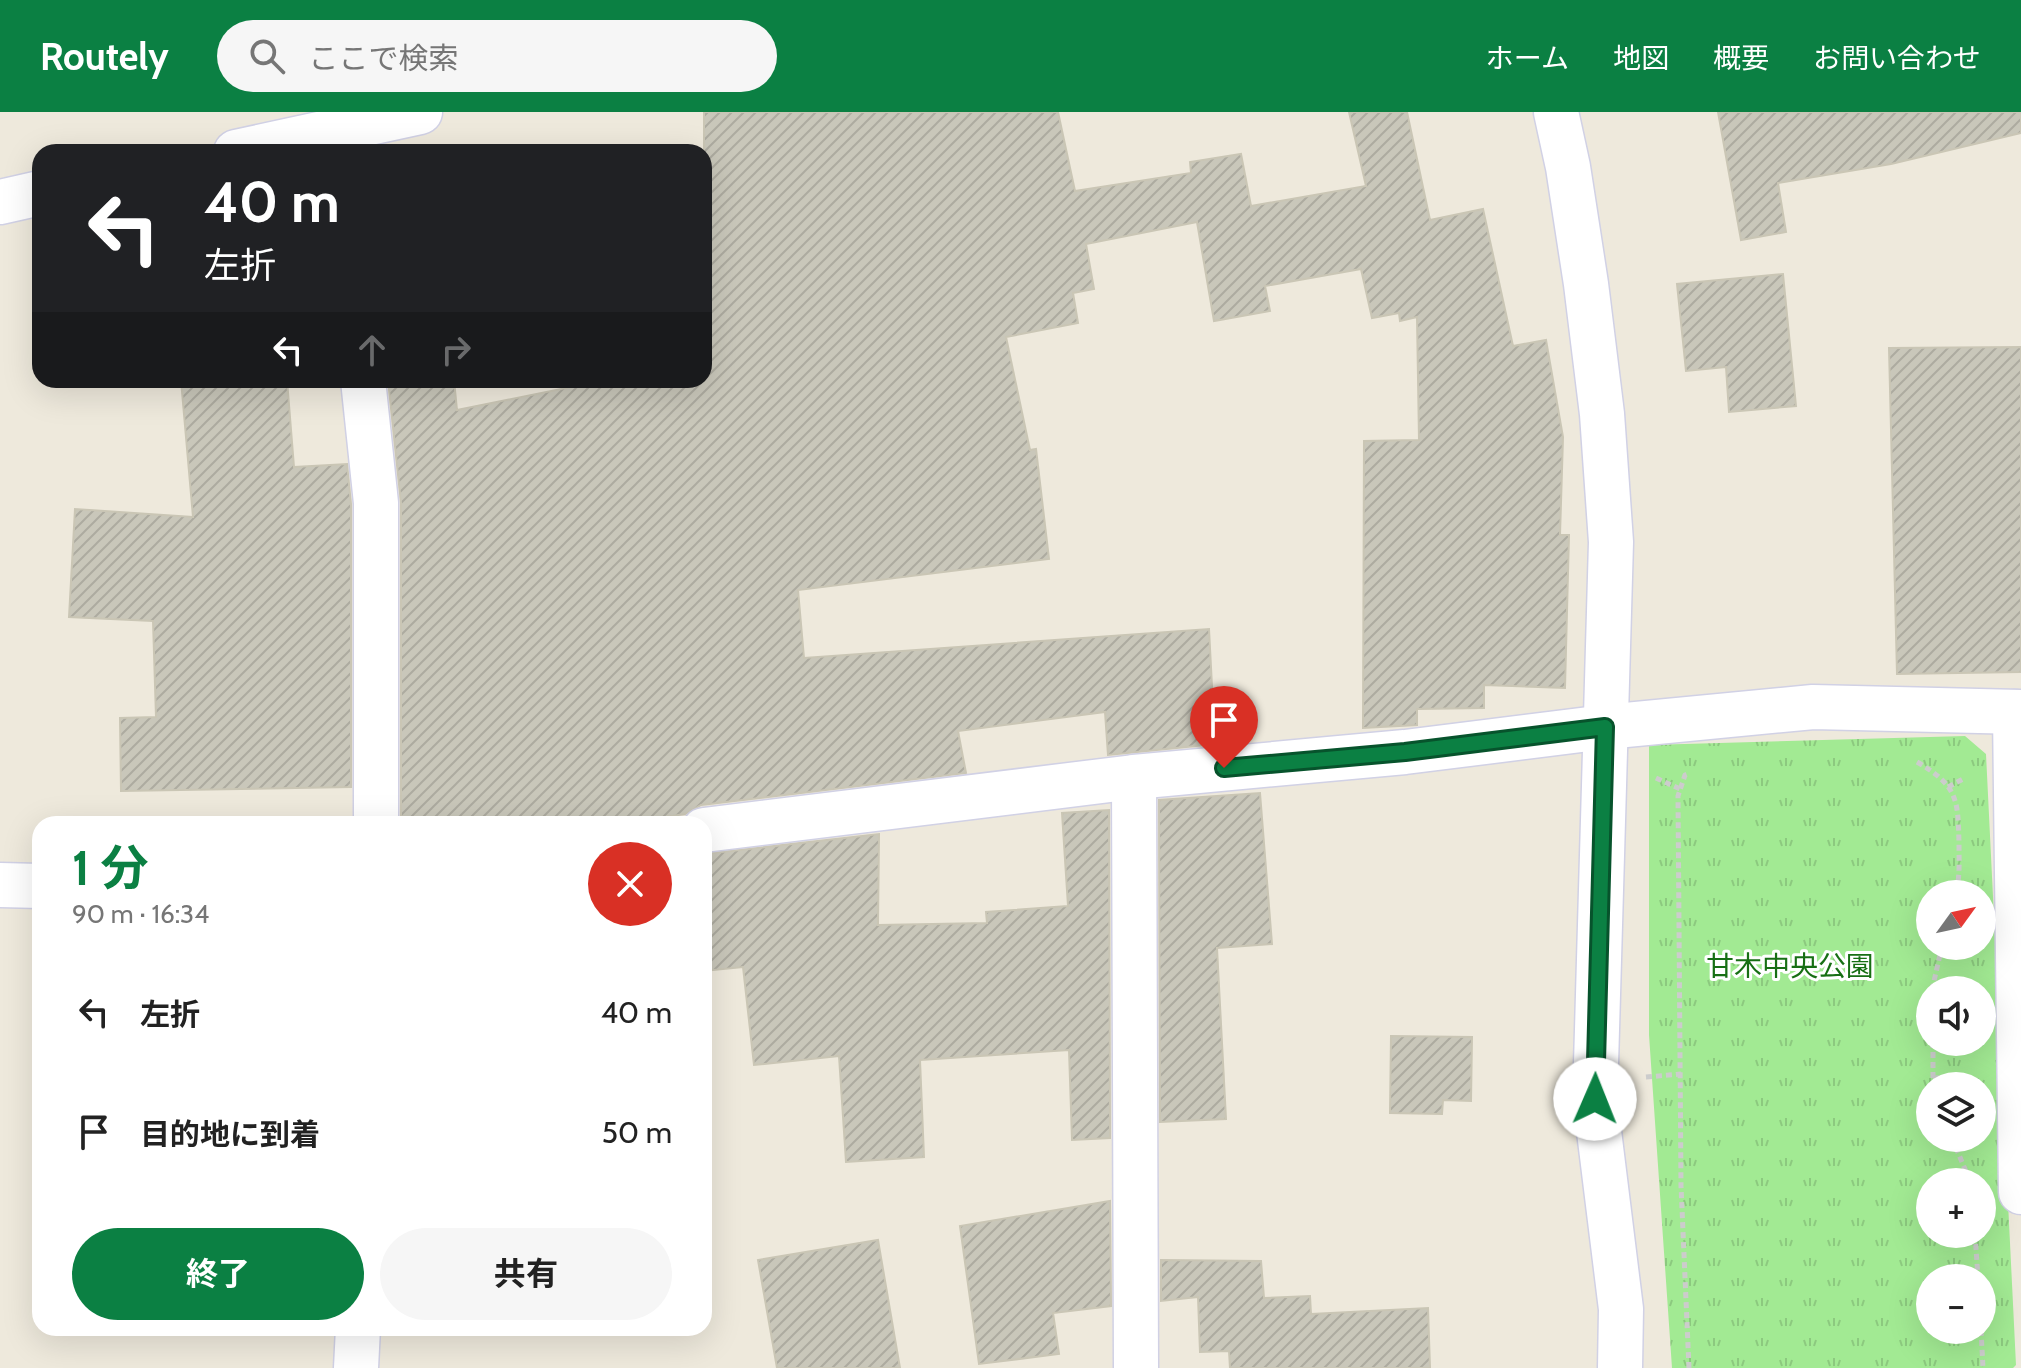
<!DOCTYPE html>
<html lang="ja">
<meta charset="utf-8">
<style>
:root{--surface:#fff;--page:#f6f6f6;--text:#222;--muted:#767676;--accent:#0b8043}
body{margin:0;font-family:Cabin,"Noto Sans JP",sans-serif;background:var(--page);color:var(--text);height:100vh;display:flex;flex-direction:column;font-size:30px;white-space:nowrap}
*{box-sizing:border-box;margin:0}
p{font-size:26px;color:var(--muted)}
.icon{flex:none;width:44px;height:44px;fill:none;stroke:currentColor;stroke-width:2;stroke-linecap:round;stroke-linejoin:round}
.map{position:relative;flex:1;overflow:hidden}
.side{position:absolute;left:32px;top:704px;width:680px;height:520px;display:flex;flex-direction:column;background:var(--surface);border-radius:24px;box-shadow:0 8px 32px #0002}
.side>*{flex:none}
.hud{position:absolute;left:32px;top:32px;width:680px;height:244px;border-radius:24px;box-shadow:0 8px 32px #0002;background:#202124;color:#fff;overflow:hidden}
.needle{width:52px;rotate:57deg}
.buttons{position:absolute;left:1916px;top:768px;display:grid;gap:16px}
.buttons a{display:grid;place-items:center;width:80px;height:80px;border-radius:50%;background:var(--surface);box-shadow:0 8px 32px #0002;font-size:40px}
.pin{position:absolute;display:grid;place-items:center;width:68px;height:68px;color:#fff;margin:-82px -34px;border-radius:50% 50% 50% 0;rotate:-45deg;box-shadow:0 0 8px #0007}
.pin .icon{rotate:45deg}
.me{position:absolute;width:88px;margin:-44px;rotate:1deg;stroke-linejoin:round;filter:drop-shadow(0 0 6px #0008)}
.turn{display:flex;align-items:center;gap:28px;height:168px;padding:0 40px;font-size:36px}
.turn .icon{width:104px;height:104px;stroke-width:2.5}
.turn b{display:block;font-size:56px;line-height:68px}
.lanes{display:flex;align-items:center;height:76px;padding:0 40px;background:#0003;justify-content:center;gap:40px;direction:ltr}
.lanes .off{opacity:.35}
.round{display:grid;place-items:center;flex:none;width:84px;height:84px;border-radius:42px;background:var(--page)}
.summary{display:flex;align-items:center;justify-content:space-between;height:136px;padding:0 40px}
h1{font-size:48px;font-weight:700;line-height:60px;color:var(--accent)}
.button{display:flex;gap:16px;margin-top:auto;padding:16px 40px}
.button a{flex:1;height:92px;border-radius:48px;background:var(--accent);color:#fff;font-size:32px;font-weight:700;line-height:92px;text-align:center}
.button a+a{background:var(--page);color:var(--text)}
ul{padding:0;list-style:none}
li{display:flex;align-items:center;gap:24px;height:120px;padding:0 40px}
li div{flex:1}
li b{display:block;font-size:30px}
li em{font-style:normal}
header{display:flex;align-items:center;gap:48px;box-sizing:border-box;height:112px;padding:0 40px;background:var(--accent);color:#fff}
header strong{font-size:38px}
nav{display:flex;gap:44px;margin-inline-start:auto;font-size:28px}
.search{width:560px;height:72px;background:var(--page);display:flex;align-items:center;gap:20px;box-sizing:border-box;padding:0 28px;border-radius:44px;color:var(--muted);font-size:30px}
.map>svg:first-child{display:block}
.park{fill:url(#park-tufts);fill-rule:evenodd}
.building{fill:url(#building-hatch);stroke:#cac6b5;stroke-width:2}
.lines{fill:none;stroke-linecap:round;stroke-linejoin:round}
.minor-casing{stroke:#d1d1e5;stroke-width:47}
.path{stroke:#ccc;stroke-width:5;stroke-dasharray:6 4;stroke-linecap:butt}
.minor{stroke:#fff;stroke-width:44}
.route-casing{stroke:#07532c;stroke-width:20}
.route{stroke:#0b8043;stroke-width:14}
.labels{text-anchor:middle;stroke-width:6;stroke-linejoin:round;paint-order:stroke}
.park-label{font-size:28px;fill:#176f14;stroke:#fff}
</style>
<header>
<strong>Routely</strong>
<div class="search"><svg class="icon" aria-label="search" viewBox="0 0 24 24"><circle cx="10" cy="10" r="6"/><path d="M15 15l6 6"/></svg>ここで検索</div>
<nav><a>ホーム</a><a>地図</a><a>概要</a><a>お問い合わせ</a></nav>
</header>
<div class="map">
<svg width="2021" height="1256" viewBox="0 0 2021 1256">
<defs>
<pattern id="park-tufts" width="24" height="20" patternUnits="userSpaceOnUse" patternTransform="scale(2)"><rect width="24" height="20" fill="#a2ea93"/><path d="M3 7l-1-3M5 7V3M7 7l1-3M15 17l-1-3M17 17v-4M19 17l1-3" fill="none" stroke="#8cc97f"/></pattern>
<pattern id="building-hatch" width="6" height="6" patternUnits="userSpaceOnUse" patternTransform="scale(2)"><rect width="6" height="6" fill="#c9c7ba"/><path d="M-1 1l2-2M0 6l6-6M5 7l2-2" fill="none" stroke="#adaba0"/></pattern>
</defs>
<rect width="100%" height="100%" fill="#eee9dc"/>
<!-- park -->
<path class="park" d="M 1965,624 L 1986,642 L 2016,1253 L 2013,1256 L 1672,1256 L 1649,923 L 1649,633 ZM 1930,782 L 1982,782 L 1982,834 L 1930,834 ZM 1930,878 L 1982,878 L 1982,930 L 1930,930 ZM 1930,974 L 1982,974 L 1982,1026 L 1930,1026 ZM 1930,1070 L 1982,1070 L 1982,1122 L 1930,1122 ZM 1930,1166 L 1982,1166 L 1982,1218 L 1930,1218 Z"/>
<!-- building -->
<g class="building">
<polygon points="704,0 1058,0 1075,79 1191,61 1190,50 1241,42 1251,94 1366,74 1349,0 1407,0 1430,108 1483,97 1513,234 1546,228 1563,325 1560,423 1569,423 1565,576 1484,573 1484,596 1417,597 1417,613 1363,616 1364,329 1419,328 1417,205 1400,209 1399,201 1372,206 1361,157 1265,174 1270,199 1214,209 1197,110 1086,132 1094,177 1073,181 1078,211 1006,225 1030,338 1036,337 1049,447 798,478 804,546 1209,517 1215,632 1108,643 1105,600 958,619 966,661 701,693 685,702 619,712 401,712 401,391 388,268 454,268 457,298 576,274 575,268 704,268"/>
<polygon points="1718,0 2021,0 2021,21 1891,52 1778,71 1786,120 1741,128"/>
<polygon points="1783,162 1796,294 1729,300 1726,255 1686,259 1677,172"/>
<polygon points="2021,235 2021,560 1897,562 1889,236"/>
<polygon points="181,268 287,268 294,355 347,352 351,392 351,675 121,679 120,606 156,605 153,509 69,505 75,397 193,405"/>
<polygon points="1260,681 1272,832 1217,836 1226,1007 1160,1010 1159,688"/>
<polygon points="1109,698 1110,1026 1072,1028 1069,938 920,948 924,1045 846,1050 839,944 754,953 743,855 704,859 704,742 879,722 878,813 987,811 986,800 1068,794 1062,701"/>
<polygon points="1391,924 1472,925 1471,989 1443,988 1442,1002 1390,1001"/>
<polygon points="1110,1089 1111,1194 1053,1201 1059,1242 979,1252 960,1114"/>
<polygon points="878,1128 900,1256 777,1256 758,1148"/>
<polygon points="1161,1148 1261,1149 1264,1186 1310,1184 1311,1202 1428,1196 1430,1256 1230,1256 1229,1239 1200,1240 1198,1185 1161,1189"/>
</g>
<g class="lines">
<!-- minor casing -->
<g class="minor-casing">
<g id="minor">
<polyline points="1556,0 1568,55 1586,172 1602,302 1611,430 1595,987 1621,1197 1620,1256"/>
<polyline points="236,40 420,0"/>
<polyline points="0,90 40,81"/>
<polyline points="363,268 376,391 376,712"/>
<polyline points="2015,600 2021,1080"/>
<polyline points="1134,665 1136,1256"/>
<polyline points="704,718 1134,665 1405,640 1605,615 1813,595 2021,600"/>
<polyline points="0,773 40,774"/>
<polyline points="356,1256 358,1216"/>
</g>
</g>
<!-- path -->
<g class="path">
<path d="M 1917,650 C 1958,674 1958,687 1959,732 C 1959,749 1960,765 1956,782"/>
<polyline points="1656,666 1680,677"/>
<polyline points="1948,675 1965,666"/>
<polyline points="1932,878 1942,834"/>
<polyline points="1933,930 1933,974"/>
<polyline points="1646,965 1681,962"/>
<polyline points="1933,966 1968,965"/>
<polyline points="1952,1026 1967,1062"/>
<polyline points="1975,1122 1978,1166"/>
<polyline points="1981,1218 1983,1256"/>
<polyline points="1689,1256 1681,1074 1678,684 1685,663 1690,661"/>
</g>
<!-- minor -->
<use href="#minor" class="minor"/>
</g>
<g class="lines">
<!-- route casing -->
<g class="route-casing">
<polyline id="route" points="1224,656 1405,640 1605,615 1595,987"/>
</g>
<!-- route -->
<use href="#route" class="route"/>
</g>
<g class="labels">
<!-- park labels -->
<g class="park-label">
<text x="1790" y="864">甘木中央公園</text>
</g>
</g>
</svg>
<div class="buttons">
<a><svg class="needle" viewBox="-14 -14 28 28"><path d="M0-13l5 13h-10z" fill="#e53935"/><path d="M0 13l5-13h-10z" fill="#767676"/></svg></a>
<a><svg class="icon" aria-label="sound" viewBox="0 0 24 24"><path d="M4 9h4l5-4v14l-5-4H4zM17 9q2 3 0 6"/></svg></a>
<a><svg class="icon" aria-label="layers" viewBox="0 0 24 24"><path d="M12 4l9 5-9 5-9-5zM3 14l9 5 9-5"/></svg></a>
<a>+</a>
<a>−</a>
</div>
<div class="pin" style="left:1224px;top:656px;background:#d93025"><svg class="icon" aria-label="arrive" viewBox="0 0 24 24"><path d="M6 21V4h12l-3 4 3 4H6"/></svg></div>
<svg class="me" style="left:1595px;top:987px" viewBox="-20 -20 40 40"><circle r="19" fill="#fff"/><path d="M0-13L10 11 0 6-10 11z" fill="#0b8043"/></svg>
<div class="hud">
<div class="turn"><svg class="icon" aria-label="left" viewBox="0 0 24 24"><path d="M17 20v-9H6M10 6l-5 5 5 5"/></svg><div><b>40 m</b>左折</div></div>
<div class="lanes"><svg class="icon" aria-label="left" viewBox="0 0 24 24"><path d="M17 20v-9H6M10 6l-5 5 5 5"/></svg><svg class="icon off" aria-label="ahead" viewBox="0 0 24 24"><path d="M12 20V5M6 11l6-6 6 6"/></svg><svg class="icon off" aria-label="right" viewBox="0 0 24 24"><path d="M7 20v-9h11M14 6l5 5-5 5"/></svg></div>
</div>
<section class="side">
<div class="summary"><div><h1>1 分</h1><p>90 m · 16:34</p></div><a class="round" style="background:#d93025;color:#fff"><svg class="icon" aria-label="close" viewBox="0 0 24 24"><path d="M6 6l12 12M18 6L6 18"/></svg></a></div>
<ul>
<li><svg class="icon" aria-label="left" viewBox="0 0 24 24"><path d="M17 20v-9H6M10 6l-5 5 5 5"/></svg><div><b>左折</b></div><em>40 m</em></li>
<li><svg class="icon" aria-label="arrive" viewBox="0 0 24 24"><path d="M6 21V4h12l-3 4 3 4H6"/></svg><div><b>目的地に到着</b></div><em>50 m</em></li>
</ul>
<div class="button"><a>終了</a><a>共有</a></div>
</section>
</div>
